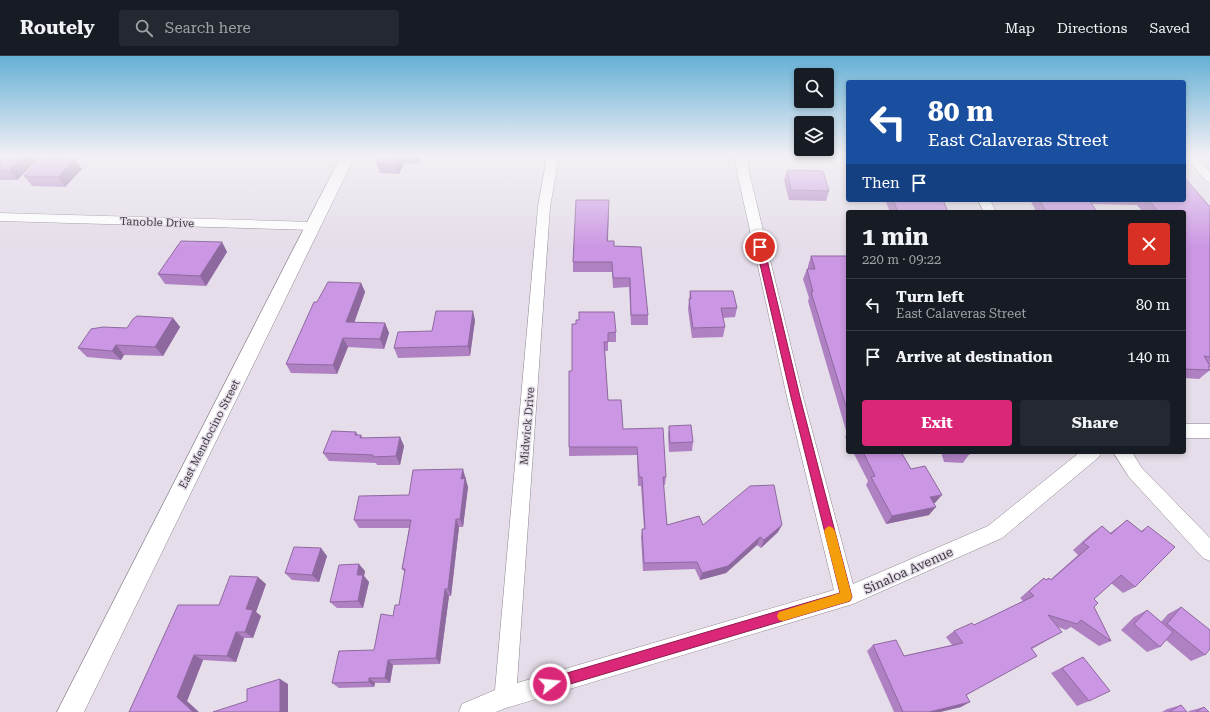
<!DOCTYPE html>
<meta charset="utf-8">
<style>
:root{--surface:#171b24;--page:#242831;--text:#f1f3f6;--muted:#9ea1a6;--line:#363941;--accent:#db2777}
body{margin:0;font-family:"Roboto Serif",serif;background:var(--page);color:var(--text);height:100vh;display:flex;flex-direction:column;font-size:15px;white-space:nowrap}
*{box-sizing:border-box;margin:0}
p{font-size:13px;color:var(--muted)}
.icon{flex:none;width:22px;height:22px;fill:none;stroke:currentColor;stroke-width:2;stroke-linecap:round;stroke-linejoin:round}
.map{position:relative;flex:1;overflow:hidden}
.details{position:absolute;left:846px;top:154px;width:340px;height:244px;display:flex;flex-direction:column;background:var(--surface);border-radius:4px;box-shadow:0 2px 6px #0003}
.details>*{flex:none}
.hud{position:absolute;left:846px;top:24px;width:340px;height:122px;border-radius:4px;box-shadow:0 2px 6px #0003;background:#1a4fa0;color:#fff;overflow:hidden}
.controls{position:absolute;left:794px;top:12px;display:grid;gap:8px}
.controls a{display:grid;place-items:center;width:40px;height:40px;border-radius:4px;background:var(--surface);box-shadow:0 2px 6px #0003;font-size:20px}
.pin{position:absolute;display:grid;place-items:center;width:34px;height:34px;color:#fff;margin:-17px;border:2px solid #fff;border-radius:50%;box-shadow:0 1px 4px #0007}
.me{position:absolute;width:44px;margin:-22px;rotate:74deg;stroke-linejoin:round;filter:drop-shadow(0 0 3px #0008)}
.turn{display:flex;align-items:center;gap:14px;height:84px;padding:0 16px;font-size:18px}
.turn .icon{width:52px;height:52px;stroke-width:2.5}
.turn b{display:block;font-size:28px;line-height:34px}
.then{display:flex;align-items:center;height:38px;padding:0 16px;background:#0003;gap:8px;font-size:15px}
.round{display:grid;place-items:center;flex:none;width:42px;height:42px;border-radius:4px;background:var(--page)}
.summary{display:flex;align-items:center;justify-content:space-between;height:68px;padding:0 16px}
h1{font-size:24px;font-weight:700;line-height:30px}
.cta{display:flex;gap:8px;margin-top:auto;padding:8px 16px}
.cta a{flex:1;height:46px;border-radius:4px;background:var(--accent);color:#fff;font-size:16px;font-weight:700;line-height:46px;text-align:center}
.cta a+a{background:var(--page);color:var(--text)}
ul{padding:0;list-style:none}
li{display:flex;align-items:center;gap:12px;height:52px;padding:0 16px;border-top:1px solid var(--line)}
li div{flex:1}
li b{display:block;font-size:15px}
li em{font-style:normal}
header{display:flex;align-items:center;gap:24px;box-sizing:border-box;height:56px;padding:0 20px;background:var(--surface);border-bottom:1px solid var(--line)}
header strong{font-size:19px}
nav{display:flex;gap:22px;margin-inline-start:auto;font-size:14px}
.search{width:280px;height:36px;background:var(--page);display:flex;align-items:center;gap:10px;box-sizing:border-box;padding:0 14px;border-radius:4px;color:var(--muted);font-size:15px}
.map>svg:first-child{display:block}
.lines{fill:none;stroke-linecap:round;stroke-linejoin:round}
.minor-casing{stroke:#8d8691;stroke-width:1}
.tertiary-casing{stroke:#8d8691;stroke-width:1}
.minor{fill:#fff;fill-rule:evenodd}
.tertiary{fill:#fff;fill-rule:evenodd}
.wall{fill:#af81c3}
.shaded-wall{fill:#8e699f}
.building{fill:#cb96e3;stroke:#8e699f}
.route{fill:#db2777;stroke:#8e194d}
.slow{fill:#f59e0b}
.labels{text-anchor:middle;stroke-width:3;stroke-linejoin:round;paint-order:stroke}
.street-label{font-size:11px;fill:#3e3a3f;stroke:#e5dde9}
.near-street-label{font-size:13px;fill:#3e3a3f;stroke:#e5dde9}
</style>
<header>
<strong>Routely</strong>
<div class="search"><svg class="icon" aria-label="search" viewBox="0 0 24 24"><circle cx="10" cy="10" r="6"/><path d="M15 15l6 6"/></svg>Search here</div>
<nav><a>Map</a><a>Directions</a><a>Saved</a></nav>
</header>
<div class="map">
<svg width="1210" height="656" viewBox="0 0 1210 656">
<rect width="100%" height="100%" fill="#e5dde9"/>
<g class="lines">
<!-- minor casing -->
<g class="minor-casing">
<g id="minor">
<polygon points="547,100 559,100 550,151 517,627 834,534 787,341 737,116 735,100 747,100 749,116 803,341 853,528 988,470 1080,396 1102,396 1099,401 1002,482 853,548 506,652 496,656 459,656 462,648 495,634 538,151"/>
<polygon points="1184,100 1196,100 1210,115 1210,126 1206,125"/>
<polygon points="978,144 990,144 996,156 984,156"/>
<polygon points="0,157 313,166 318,167 319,170 318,173 313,174 0,165"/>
<rect x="1184" y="368" width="26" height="14"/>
<polygon points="1113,396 1132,396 1141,411 1210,482 1210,505 1203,502 1129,421"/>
</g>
</g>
<!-- tertiary casing -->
<g class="tertiary-casing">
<polygon id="tertiary" points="341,100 355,100 84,656 57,656"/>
</g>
<!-- minor -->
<use href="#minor" class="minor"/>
<!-- tertiary -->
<use href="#tertiary" class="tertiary"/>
</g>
<!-- wall -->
<g class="wall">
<polygon points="0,100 35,100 38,104 17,124 0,124"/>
<polygon points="380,100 421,100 418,108 404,107 399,118 380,117 377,108"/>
<polygon points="82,113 65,131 32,130 24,120"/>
<polygon points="787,114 829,135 826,145 789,144 784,124"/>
<polygon points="885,144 943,144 948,156 890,156"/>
<polygon points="1030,144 1184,144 1210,151 1210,311 1209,312 1210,314 1199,323 1184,322 1184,156 1143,156 1137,149 1092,148 1097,156 1034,156 1034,155 1035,153"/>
<polygon points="609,154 608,185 614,190 648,259 648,269 631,269 629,231 613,232 612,216 573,216 573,206"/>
<polygon points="222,186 227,196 206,230 165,228 158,218"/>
<polygon points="811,200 848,200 848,386 845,381 847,378 808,245 809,242 803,223 807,213 808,213 808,210"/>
<polygon points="361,227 365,236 354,266 385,267 389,277 384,293 348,291 337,318 291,317 286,308 317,246"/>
<polygon points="690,235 737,252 735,261 723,262 725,271 723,281 692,282 688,253"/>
<polygon points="173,262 180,271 163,300 124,299 121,304 87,301 78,292 127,272"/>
<polygon points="475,264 470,300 398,302 394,292 432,275"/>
<polygon points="579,264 616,276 616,286 608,286 608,295 605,295 608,344 623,373 666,421 665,429 663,429 667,469 782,469 778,476 761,492 757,489 726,517 700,524 695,513 643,515 641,481 642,473 644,473 641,430 638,430 637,399 569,400 569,391 572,315 576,268"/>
<polygon points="669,370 693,386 692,395 669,396 668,379"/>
<polygon points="356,376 358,379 361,379 363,382 400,381 404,390 400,409 377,409 376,407 329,405 323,397"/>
<polygon points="853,396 901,396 911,413 935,447 934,447 929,459 886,468 866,429 868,425"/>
<polygon points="941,396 972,396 971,397 970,397 963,407 944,406"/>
<polygon points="466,421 465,424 468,431 463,471 459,471 451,540 449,540 440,608 393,609 390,627 375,627 374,631 339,632 332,627 374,594 399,549 405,516 402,513 409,472 359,472 354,464 409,439"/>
<polygon points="1127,464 1141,475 1148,470 1135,531 1123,537 1111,527 1094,543 1094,551 1111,585 1099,590 1071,571 1066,574 1058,571 1051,582 1032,593 967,639 961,651 940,656 894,656 867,595 873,589 904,600 952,589 946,581 954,575 974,569 1023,545 1020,542 1035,529 1044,522 1046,524 1051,523 1078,499 1073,494 1091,478 1102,470 1110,477"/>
<polygon points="327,500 319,526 292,524 285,517"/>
<polygon points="365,515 364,520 369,526 363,552 337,552 330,546"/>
<polygon points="266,528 256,556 261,560 253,582 244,582 236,606 203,604 187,645 129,656 219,549"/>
<polygon points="1181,551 1205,599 1191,605 1166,584 1160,591 1147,596 1121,574 1134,561 1147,554 1161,566 1168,558"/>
<polygon points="1083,601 1089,645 1077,650 1051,617"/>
<polygon points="1181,649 1187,656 1162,656 1167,653"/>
<polygon points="1204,651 1209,656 1188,656 1189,655"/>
</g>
<!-- shaded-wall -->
<g class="shaded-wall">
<polygon points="25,100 35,100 38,104 17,124 9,114"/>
<polygon points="400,100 402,100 404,107 399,118 396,108"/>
<polygon points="416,100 421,100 418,108"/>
<polygon points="75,103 82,113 65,131 58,121"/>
<polygon points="222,186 227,196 206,230 200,220"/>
<polygon points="361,227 365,236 351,276 346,266"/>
<polygon points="473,255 475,264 470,300 468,290"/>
<polygon points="173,262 180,271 163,300 155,291"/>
<polygon points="385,267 389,277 384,293 380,283"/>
<polygon points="343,282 348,291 337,318 333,309"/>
<polygon points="116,289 124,299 121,304 112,295"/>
<polygon points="400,381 404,390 400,409 396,400"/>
<polygon points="463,413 468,431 463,471 460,463 461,423"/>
<polygon points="942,439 935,447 923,449 930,441"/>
<polygon points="936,451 929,459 886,468 892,460"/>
<polygon points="456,463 459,471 451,540 448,533"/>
<polygon points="782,469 778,476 761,492 764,484"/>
<polygon points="760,481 757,489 726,517 700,524 702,517"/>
<polygon points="321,492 327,500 319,526 312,519"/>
<polygon points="359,508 365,515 364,520 369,526 363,552 358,545 357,519"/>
<polygon points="258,521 266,528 256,556 261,560 253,582 245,576 246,553"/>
<polygon points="445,533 449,540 440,608 436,602"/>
<polygon points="236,576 244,582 236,606 227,600"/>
<polygon points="194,599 203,604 187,645 199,656 193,656 177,641"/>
<polygon points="388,604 393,609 390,627 385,622"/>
<polygon points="369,622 375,627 374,631 369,626"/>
<polygon points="280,623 288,628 288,656 280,656"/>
<polygon points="970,646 961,651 940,656 929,656"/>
</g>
<!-- building -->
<g class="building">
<polygon points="0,100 25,100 9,114 0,114"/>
<polygon points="380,100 400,100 396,108 377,108"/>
<polygon points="43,102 75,103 58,121 24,120"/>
<polygon points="787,114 823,115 829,135 791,134"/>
<polygon points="1184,121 1210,151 1210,301 1204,300 1210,310 1208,311 1210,314 1184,313 1184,156 1158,156 1149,144 1184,144"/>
<polygon points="576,144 609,144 607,185 614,185 614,190 641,191 648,259 631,259 630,222 613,222 612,206 573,206"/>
<polygon points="893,144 943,144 948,156 898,156"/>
<polygon points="1042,144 1089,144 1097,156 1047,156 1040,146 1043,146"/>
<polygon points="181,185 222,186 200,220 158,218"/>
<polygon points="811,200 848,200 848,357 811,236 813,236 807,213 815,213"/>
<polygon points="328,226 361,227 346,266 385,267 380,283 343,282 333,309 286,308 314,246 317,246"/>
<polygon points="690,235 733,235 737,252 721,252 725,271 693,272 689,243 691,243"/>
<polygon points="436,255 473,255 468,290 394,292 398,276 432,275"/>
<polygon points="579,256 614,256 616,276 608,277 608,286 604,286 608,344 621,344 623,373 663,372 666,421 663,421 667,469 699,460 703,469 750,430 774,429 782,469 764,484 760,481 728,510 702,517 697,506 644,507 642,473 645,473 642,421 639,421 637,391 569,391 569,315 572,315 572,268 576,268 576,264 579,264"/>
<polygon points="137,260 173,262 155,291 116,289 112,295 78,292 91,273 103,271 127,272 133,263"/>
<polygon points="691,369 693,386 670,387 669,370"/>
<polygon points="332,375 356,376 355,379 361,379 360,382 400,381 396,400 373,401 373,399 323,397"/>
<polygon points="863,396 901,396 911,413 925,410 942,439 930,441 936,451 892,460 871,421 875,420"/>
<polygon points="950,396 969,396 970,398 951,397"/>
<polygon points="463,413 461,423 465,422 460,463 456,463 448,533 445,533 436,602 388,604 385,622 369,622 369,626 332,627 339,595 374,594 381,558 393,560 395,549 399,549 405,513 402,513 411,464 354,464 359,440 409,439 413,414"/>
<polygon points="1127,464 1142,476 1148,470 1175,491 1135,531 1121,519 1094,543 1098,547 1094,551 1111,585 1081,564 1077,568 1048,559 1062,576 1031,592 1037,600 966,639 970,646 929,656 903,656 873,589 896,584 904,600 963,587 954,575 972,567 974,569 1034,540 1029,535 1044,522 1046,524 1049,522 1051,524 1089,491 1083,487 1102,470 1111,478"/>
<polygon points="294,491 321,492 312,519 285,517"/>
<polygon points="359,508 357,519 363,519 358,545 330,546 339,509"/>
<polygon points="230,520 258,521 246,553 253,554 245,576 236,576 227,600 194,599 177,641 193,656 129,656 178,549 219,549"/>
<polygon points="1181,551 1210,574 1210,593 1205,599 1167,568"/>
<polygon points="1147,554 1173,576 1160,591 1134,568"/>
<polygon points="1083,601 1110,635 1089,645 1062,612"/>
<polygon points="280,623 280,656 213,656 247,645 247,633"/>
<polygon points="1181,649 1187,656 1169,656"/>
<polygon points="1204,651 1209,656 1196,656"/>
</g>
<!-- sky -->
<linearGradient id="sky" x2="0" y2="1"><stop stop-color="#65b0d5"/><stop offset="0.52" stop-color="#f3f0f5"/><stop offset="1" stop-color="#f3f0f5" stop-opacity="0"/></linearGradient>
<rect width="1210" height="192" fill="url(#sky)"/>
<!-- route -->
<polygon class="route" points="760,188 764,191 800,341 852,541 850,545 550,634 545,633 544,628 545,624 550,622 840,537 791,341 756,191"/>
<!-- slow -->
<polygon class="slow" points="829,470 833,472 835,475 852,541 850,545 783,565 779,564 777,560 779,556 840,537 824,475 826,472"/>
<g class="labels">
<!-- street labels -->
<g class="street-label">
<text transform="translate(157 166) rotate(2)" y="4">Tanoble Drive</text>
<text transform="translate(527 370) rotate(-85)" y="4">Midwick Drive</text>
<text transform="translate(209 378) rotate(-63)" y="4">East Mendocino Street</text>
</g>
<!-- near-street labels -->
<g class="near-street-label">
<text transform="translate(908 514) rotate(-24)" y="5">Sinaloa Avenue</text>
</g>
</g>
</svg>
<div class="controls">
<a><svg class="icon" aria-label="search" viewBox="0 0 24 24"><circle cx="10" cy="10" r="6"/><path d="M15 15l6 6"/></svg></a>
<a><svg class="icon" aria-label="layers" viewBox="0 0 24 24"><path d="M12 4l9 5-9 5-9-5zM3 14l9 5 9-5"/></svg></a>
</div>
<div class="pin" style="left:760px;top:191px;background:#d93025"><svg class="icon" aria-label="arrive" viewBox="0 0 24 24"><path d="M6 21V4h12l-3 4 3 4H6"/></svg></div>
<svg class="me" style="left:550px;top:628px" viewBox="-20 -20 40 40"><circle r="17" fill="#db2777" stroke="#fff" stroke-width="3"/><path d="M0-11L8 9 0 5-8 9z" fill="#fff"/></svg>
<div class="hud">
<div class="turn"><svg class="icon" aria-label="left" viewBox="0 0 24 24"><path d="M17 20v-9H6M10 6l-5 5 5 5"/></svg><div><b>80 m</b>East Calaveras Street</div></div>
<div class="then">Then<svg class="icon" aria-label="arrive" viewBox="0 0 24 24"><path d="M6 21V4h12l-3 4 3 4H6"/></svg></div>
</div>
<section class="details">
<div class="summary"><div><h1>1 min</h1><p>220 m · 09:22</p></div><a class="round" style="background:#d93025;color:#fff"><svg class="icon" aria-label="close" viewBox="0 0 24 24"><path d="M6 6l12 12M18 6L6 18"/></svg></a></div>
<ul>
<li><svg class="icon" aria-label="left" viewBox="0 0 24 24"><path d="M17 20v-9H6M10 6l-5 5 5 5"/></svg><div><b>Turn left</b><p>East Calaveras Street</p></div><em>80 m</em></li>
<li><svg class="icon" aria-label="arrive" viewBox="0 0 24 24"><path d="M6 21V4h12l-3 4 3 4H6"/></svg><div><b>Arrive at destination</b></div><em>140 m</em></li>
</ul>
<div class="cta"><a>Exit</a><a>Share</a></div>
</section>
</div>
